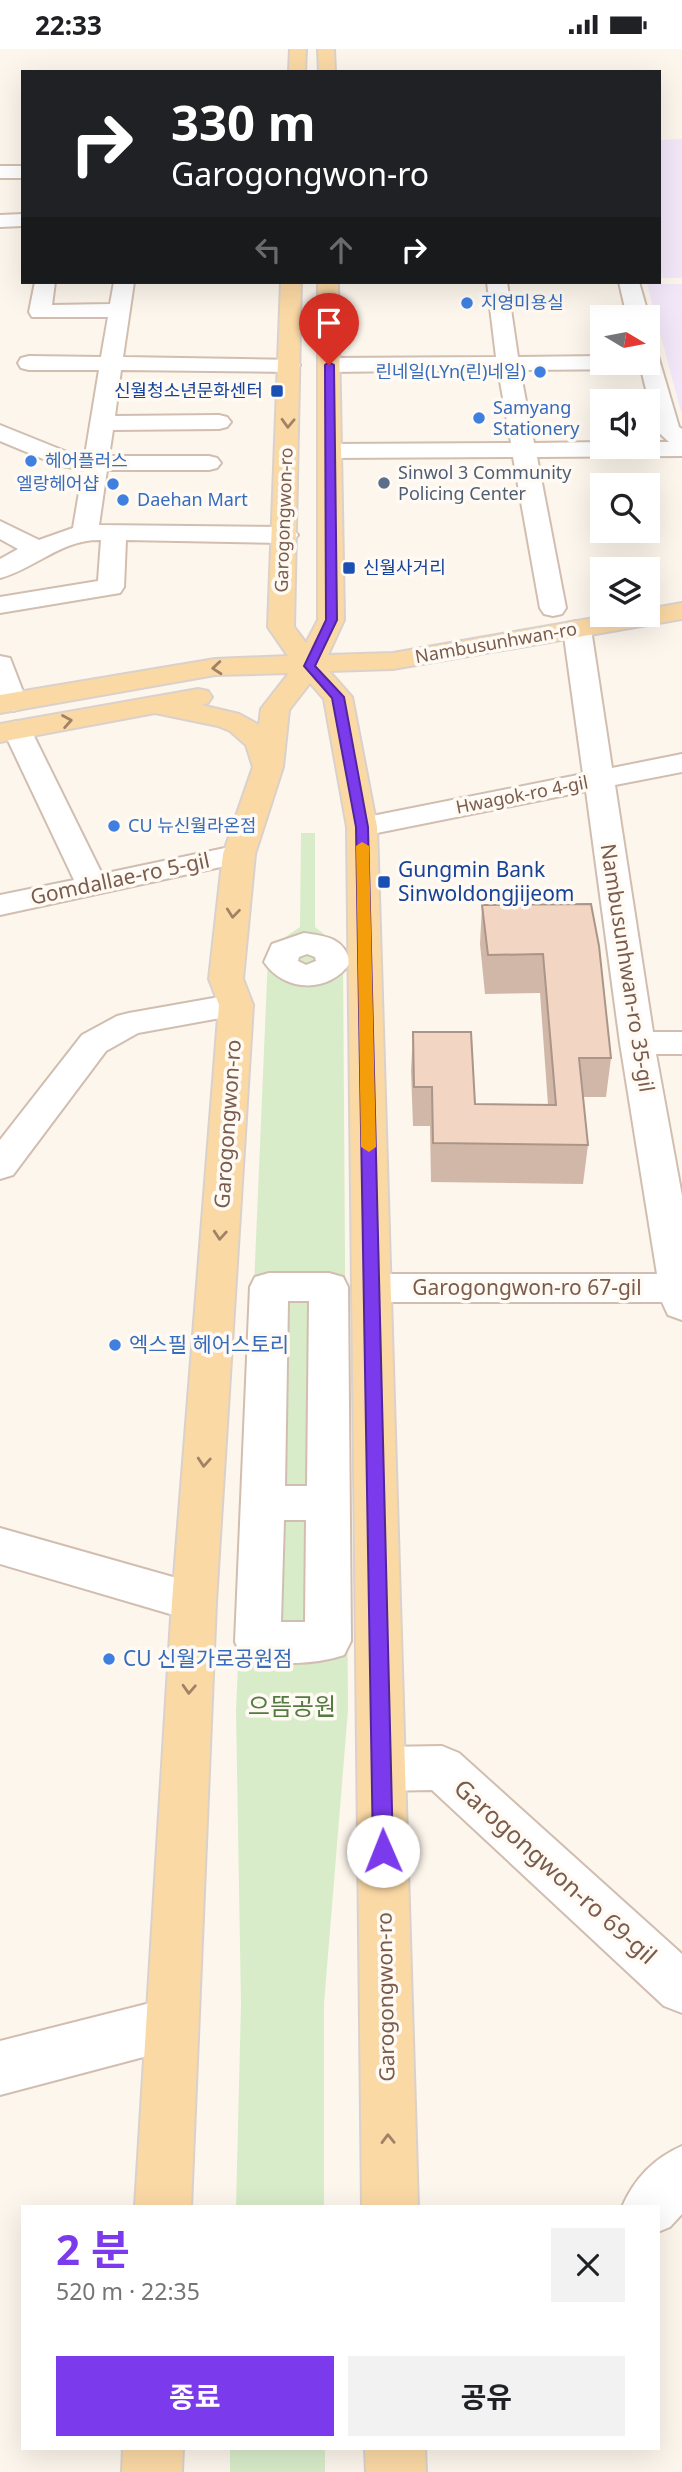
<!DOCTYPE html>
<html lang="ko">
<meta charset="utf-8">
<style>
:root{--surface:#fff;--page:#f2f2f2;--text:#202124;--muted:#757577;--accent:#7c3aed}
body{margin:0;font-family:"Noto Sans","Noto Sans KR",sans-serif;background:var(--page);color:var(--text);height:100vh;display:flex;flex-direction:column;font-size:26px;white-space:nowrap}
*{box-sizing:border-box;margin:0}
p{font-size:23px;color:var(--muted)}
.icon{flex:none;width:38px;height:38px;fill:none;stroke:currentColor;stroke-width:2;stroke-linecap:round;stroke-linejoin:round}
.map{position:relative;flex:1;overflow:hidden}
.side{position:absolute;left:21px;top:2156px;width:639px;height:245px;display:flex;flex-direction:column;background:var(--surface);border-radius:0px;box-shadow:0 7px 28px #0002}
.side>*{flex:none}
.top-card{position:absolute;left:21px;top:21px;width:640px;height:214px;border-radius:0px;box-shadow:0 7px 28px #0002;background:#202124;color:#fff;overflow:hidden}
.needle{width:46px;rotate:100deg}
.fabs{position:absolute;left:590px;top:256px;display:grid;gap:14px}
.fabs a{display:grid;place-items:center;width:70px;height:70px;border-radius:0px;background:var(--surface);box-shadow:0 7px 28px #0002;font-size:35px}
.pin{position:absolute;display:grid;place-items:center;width:60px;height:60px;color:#fff;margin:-72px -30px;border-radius:50% 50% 50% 0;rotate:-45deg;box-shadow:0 0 7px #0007}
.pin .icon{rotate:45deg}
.me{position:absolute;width:77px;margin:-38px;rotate:359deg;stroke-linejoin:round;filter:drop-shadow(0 0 5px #0008)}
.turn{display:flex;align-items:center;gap:24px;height:147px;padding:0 35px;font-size:32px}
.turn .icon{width:91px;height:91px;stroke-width:2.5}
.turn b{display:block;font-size:49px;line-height:60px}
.lanes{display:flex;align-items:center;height:66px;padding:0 35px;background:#0003;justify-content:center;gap:35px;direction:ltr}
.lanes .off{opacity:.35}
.round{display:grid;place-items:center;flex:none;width:74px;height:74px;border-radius:0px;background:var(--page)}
.overview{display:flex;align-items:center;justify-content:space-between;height:119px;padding:0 35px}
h1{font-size:42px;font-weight:700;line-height:52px;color:var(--accent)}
.primary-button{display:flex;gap:14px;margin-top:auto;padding:14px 35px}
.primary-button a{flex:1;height:80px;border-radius:0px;background:var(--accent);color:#fff;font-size:28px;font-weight:700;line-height:80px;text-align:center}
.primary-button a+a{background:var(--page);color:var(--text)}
.status{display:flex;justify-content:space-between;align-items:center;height:49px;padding:0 35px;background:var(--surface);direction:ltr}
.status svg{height:19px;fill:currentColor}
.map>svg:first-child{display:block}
.education{fill:#f3e8fa}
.green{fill:#d8ecc9}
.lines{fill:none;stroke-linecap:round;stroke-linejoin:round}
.minor-casing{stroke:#d1beb0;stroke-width:4}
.major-casing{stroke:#dad1cd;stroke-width:4}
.minor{fill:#fff;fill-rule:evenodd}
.major{fill:#fbd9a5;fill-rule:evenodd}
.wall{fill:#d1b7a8}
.building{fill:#f3d5c3;stroke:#aa9588;stroke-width:2}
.oneway{stroke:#a18267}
.route{fill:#7c3aed;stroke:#51269a;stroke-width:2}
.slow{fill:#f59e0b}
.shop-dot{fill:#3f7fe0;stroke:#fffaf3;stroke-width:2.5}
.transit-dot{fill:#1a4fb4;stroke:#fffaf3;stroke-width:2.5}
.service-dot{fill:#5c6f8a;stroke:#fffaf3;stroke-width:2.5}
.labels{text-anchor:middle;stroke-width:7;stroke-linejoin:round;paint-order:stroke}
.far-shop-label{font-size:18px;fill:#366cbe;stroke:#fffaf3;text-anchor:start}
.far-transit-label{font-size:18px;fill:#164399;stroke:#fffaf3;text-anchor:end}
.far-service-label{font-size:18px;fill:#4e5e75;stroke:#fffaf3;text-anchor:start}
.far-street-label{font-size:18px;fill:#7a5c4d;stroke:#fffaf3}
.transit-label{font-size:21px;fill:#164399;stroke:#fffaf3;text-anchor:start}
.street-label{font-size:21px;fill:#7a5c4d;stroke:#fffaf3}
.shop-label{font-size:21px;fill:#366cbe;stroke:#fffaf3;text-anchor:start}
.near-park-label{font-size:24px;fill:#537a41;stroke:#fffaf3}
.near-street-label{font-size:24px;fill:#7a5c4d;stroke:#fffaf3}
</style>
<div class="status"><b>22:33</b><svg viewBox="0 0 49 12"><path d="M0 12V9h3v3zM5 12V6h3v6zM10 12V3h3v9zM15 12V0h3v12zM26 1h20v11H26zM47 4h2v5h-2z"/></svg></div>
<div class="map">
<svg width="682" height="2423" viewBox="0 0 682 2423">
<rect width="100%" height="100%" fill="#fdf6ec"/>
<!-- education -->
<g class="education">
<polygon points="682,90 682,229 660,229 660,91"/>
<polygon points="647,235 682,235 682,363 681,363"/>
</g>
<!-- green -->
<g class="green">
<polygon points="301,784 315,784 315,878 338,896 343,907 348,1661 324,1955 324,2158 236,2158 241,1955 236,1662 268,907 275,895 300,878"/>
<rect x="230" y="2399" width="95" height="24"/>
</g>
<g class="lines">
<!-- minor casing -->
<g class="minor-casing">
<g id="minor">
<rect x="0" y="117" width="23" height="12"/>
<polygon points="23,165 23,177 0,178 0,166"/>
<path d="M 35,233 L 55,233 L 52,256 L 110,255 L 114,233 L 134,233 L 123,308 L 297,311 L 300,316 L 297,321 L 289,323 L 121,321 L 115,367 L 219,366 L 227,368 L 231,373 L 227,378 L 219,380 L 113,381 L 109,407 L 209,407 L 217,409 L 221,414 L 217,419 L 209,421 L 107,421 L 99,476 L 285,478 L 294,481 L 298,486 L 294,491 L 285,494 L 126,491 L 124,538 L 120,544 L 0,564 L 0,548 L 98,532 L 101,491 C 61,490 35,520 0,529 L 0,510 L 18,500 L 0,490 L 0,472 L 39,491 L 73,479 L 83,420 L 60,417 L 0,392 L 0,376 L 72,405 L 85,406 L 99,321 L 29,321 L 21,319 L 18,314 L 21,309 L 29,307 L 101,308 L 108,268 L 32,268 L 29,263 Z"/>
<path d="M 487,233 L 507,233 L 518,308 L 602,307 L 602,313 L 648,313 L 648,299 L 656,300 L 679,378 L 682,380 L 682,407 L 537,408 L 566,559 L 562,565 L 553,567 L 544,565 L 540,559 L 513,408 L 330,409 L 322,407 L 318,402 L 322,397 L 330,395 L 511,394 L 498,321 L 329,323 L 321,321 L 318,316 L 321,311 L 329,309 L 496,308 ZM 641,320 L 656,381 L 669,393 L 648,393 L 648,397 L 602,397 L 602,393 L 534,394 L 520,321 Z"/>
<polygon points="619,233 639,233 649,268 648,270 627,268"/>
<polygon points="577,572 587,574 591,580 612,719 682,705 682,723 615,736 653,983 682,983 682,1005 656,1005 682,1147 682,1271 668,1266 662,1253 372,1253 358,1249 353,1239 358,1229 372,1225 657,1225 620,994 586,742 362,787 351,784 347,778 351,772 362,769 583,725 563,580 567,574"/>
<polygon points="0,607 10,609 27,653 23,659 13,662 3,659 0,655"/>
<polygon points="17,672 27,675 31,681 102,825 239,796 250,798 255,805 250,812 239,814 0,866 0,846 74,831 3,681 7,675"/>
<path d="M 304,884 C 326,887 345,889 350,914 C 329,945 284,943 264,913 L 272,895 ZM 307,905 L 315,908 L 316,912 L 306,916 L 298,912 L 299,908 Z"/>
<polygon points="236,945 248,948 253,956 248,964 138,984 106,1002 13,1126 0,1130 0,1091 82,986 117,967 129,964"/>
<path d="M 269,1224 L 329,1224 L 343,1228 L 348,1238 L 351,1592 L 344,1606 C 315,1616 271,1617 242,1607 L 235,1593 L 250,1238 L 255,1228 ZM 288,1252 L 309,1252 L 307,1437 L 285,1437 ZM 284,1471 L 306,1471 L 305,1573 L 281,1573 Z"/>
<polygon points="0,1479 194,1534 210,1540 216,1553 210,1566 194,1572 0,1515"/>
<polygon points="442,1697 459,1704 682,1905 682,1964 664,1957 432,1741 382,1742 365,1735 358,1720 365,1705 382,1698"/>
<polygon points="170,1949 189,1957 196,1975 189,1993 170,2001 0,2046 0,1992"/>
<path d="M 682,2097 L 682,2165 L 670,2178 L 658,2183 L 658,2158 L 622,2158 C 634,2130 654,2109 682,2097 Z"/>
</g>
</g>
<!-- major casing -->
<g class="major-casing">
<g id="major">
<polygon points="290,0 306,0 305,23 289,23"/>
<polygon points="318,0 334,0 335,23 319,23"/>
<polygon points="281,233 301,233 294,578 306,594 318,571 318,233 338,233 344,571 328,606 393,604 617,565 648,565 648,560 682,554 682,570 393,620 329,622 352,648 377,778 418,2158 362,2158 347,778 324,650 310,634 289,661 283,718 255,805 243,930 253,956 216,1553 191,2158 135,2158 172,1553 219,956 209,930 223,805 253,718 246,696 230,682 218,677 155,664 0,693 0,675 198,640 208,642 212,648 208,654 201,656 239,665 259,676 261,660 289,624 215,626 0,664 0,646 215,610 288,607 268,578"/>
<polygon points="123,2399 183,2399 182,2423 122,2423"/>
<polygon points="365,2399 425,2399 426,2423 366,2423"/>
</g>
</g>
<!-- minor -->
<use href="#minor" class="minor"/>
<!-- major -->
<use href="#major" class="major"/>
</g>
<!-- wall -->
<polygon class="wall" points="591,855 611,1009 606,1048 583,1048 588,1096 583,1135 431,1133 430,1077 413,1077 411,1022 413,983 475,1055 548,1056 540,944 485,945 480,895 482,856"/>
<!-- building -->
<polygon class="building" points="591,855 599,897 611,1009 579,1009 588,1096 433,1094 432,1038 414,1038 413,983 471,983 475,1055 556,1056 543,905 488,906 482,856"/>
<!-- one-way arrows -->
<defs><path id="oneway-chevron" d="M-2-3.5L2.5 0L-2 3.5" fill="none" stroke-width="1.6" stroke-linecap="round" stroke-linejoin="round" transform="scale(1.75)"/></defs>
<g class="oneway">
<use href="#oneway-chevron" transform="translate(288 374) rotate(92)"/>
<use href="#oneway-chevron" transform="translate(217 619) rotate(175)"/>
<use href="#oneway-chevron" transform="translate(67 672) rotate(-10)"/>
<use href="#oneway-chevron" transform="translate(233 864) rotate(96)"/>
<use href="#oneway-chevron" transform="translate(220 1186) rotate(94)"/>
<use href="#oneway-chevron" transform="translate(204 1413) rotate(94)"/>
<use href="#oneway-chevron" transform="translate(189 1640) rotate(93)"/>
<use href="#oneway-chevron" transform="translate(388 2090) rotate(-91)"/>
</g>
<!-- route -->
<polygon class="route" points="329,313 334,316 337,571 315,617 344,648 368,778 393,1802 390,1809 383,1811 376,1809 373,1802 356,778 332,649 304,617 326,571 325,316"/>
<!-- slow -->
<polygon class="slow" points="362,793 369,797 376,1098 369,1103 361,1098 356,797"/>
<!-- markers -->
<g class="shop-dot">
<circle cx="467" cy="254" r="7"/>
<circle cx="540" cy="323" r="7"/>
<circle cx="479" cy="369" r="7"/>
<circle cx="31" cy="412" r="7"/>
<circle cx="113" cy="435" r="7"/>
<circle cx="123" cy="451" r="7"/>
<circle cx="114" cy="777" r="7"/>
<circle cx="115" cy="1296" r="7"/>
<circle cx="109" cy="1610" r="7"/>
</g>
<g class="transit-dot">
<rect x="270" y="335" width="14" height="14" rx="3.5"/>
<rect x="342" y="512" width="14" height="14" rx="3.5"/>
<rect x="377" y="826" width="14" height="14" rx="3.5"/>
</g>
<circle class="service-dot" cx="384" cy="434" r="7"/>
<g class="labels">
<!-- far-shop labels -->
<g class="far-shop-label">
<text x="481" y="260">지영미용실</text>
<text x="526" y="329" text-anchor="end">린네일(LYn(린)네일)</text>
<text x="493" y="365">Samyang<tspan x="493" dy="21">Stationery</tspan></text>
<text x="45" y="418">헤어플러스</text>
<text x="99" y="441" text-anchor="end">엘랑헤어샵</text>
<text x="137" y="457">Daehan Mart</text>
<text x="128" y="783">CU 뉴신월라온점</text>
</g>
<!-- far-transit labels -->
<g class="far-transit-label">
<text x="263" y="348">신월청소년문화센터</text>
<text x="363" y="525" text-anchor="start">신월사거리</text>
</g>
<!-- far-service labels -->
<g class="far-service-label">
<text x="398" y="430">Sinwol 3 Community<tspan x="398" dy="21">Policing Center</tspan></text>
</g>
<!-- far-street labels -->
<g class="far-street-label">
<text transform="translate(284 471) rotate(-88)" y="6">Garogongwon-ro</text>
<text transform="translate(496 594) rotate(-10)" y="6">Nambusunhwan-ro</text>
<text transform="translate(522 746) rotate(-11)" y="6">Hwagok-ro 4-gil</text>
</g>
<!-- transit labels -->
<g class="transit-label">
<text x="398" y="828">Gungmin Bank<tspan x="398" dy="24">Sinwoldongjijeom</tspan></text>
</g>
<!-- street labels -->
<g class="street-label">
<text transform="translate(120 830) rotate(-12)" y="7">Gomdallae-ro 5-gil</text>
<text transform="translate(627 919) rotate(81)" y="7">Nambusunhwan-ro 35-gil</text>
<text transform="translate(228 1075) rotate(-86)" y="7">Garogongwon-ro</text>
<text x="527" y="1246">Garogongwon-ro 67-gil</text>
<text transform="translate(386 1948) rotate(-91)" y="7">Garogongwon-ro</text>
</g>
<!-- shop labels -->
<g class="shop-label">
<text x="129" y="1303">엑스필 헤어스토리</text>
<text x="123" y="1617">CU 신월가로공원점</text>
</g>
<!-- near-park labels -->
<g class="near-park-label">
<text x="292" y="1666">으뜸공원</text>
</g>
<!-- near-street labels -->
<g class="near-street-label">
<text transform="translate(555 1823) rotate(42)" y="8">Garogongwon-ro 69-gil</text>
</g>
</g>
</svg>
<div class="fabs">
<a><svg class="needle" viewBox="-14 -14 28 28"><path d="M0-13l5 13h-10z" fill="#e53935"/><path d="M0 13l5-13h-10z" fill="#757577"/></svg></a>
<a><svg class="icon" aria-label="sound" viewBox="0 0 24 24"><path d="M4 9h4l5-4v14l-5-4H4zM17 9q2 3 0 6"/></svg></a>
<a><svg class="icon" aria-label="search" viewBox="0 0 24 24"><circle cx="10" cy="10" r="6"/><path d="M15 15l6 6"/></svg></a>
<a><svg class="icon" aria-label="layers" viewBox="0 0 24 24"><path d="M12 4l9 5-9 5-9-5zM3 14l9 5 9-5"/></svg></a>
</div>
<div class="pin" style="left:329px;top:316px;background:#d93025"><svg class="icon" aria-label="arrive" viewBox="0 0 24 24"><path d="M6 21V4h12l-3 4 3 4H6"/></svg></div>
<svg class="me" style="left:383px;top:1802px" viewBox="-20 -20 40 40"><circle r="19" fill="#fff"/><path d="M0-13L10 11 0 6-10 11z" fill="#7c3aed"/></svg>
<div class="top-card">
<div class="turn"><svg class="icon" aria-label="right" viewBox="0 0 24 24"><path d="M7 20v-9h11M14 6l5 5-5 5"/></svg><div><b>330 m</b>Garogongwon-ro</div></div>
<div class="lanes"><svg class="icon off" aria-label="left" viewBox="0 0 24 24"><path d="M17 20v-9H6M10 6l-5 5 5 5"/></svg><svg class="icon off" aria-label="ahead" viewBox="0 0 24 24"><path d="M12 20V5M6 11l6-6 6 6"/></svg><svg class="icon" aria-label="right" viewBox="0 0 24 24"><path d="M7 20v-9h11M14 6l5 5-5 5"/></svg></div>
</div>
<section class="side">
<div class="overview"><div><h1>2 분</h1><p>520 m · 22:35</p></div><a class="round"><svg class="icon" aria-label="close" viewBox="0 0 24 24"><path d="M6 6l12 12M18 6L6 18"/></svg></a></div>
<div class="primary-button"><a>종료</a><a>공유</a></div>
</section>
</div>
